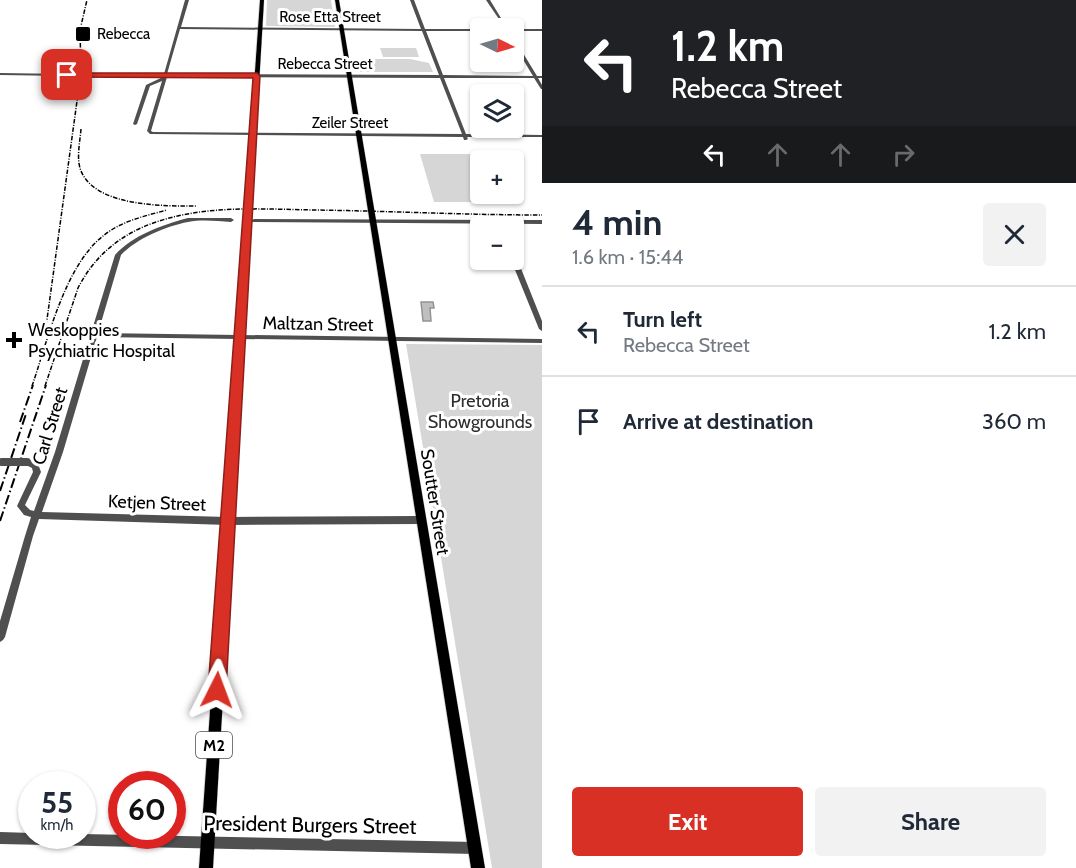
<!DOCTYPE html>
<meta charset="utf-8">
<style>
:root{--surface:#fff;--page:#f2f2f3;--text:#1f2937;--muted:#747a83;--line:#e0e1e3;--accent:#d93025}
body{margin:0;font-family:Cabin,sans-serif;background:var(--page);color:var(--text);height:100vh;display:flex;flex-direction:column;font-size:22px;white-space:nowrap}
*{box-sizing:border-box;margin:0}
p{font-size:20px;color:var(--muted)}
.icon{flex:none;width:33px;height:33px;fill:none;stroke:currentColor;stroke-width:2;stroke-linecap:round;stroke-linejoin:round}
.map{position:relative;flex:1;overflow:hidden}
.sheet{display:flex;flex-direction:column;background:var(--surface);width:534px}
.sheet>*{flex:none}
.hud{background:#202124;color:#fff;overflow:hidden}
.needle{width:39px;rotate:95deg}
.fabs{position:absolute;left:470px;top:18px;display:grid;gap:12px}
.fabs a{display:grid;place-items:center;width:54px;height:54px;border-radius:6px;background:var(--surface);box-shadow:0 2px 4px #0004;font-size:30px}
.speed{position:absolute;left:18px;top:771px;display:flex;gap:12px;font-size:30px;font-weight:700;text-align:center}
.speed>*{display:grid;place-content:center;width:78px;height:78px;border-radius:50%;background:var(--surface);box-shadow:0 2px 4px #0004;line-height:1}
.speed small{font-size:15px;font-weight:400}
.speed .limit{border:9px solid #d22;background:#fff;color:#111}
.pin{position:absolute;display:grid;place-items:center;width:51px;height:51px;color:#fff;margin:-26px;border-radius:12px;box-shadow:0 3px 9px #0006}
.me{position:absolute;width:66px;margin:-33px;rotate:3deg;stroke-linejoin:round;filter:drop-shadow(0 0 4px #0008)}
.turn{display:flex;align-items:center;gap:21px;height:126px;padding:0 30px;font-size:27px}
.turn .icon{width:78px;height:78px;stroke-width:2.5}
.turn b{display:block;font-size:42px;line-height:51px}
.lanes{display:flex;align-items:center;height:57px;padding:0 30px;background:#0003;justify-content:center;gap:30px;direction:ltr}
.lanes .off{opacity:.35}
.round{display:grid;place-items:center;flex:none;width:63px;height:63px;border-radius:6px;background:var(--page)}
.overview{display:flex;align-items:center;justify-content:space-between;height:102px;padding:0 30px}
h1{font-size:36px;font-weight:700;line-height:45px}
.action{display:flex;gap:12px;margin-top:auto;padding:12px 30px}
.action a{flex:1;height:69px;border-radius:6px;background:var(--accent);color:#fff;font-size:24px;font-weight:700;line-height:69px;text-align:center}
.action a+a{background:var(--page);color:var(--text)}
ul{padding:0;list-style:none}
li{display:flex;align-items:center;gap:18px;height:90px;padding:0 30px;border-top:2px solid var(--line)}
li div{flex:1}
li b{display:block;font-size:22px}
li em{font-style:normal}
main{display:flex;flex:1;min-height:0}
.map>svg:first-child{display:block}
.green{fill:#d6d6d6}
.building{fill:#bfbfbf;stroke:#939393;stroke-width:1.5}
.lines{fill:none;stroke-linecap:round;stroke-linejoin:round}
.major-casing{stroke:#dbdbdb;stroke-width:1}
.minor{fill:#4f4f4f;fill-rule:evenodd}
.major{fill:#000;fill-rule:evenodd}
.rail-far1{stroke:#000;stroke-width:1.5;stroke-dasharray:4.5 1.5 1 1.5;stroke-linecap:butt}
.rail{stroke:#000;stroke-width:2;stroke-dasharray:10 3 1.5 3;stroke-linecap:butt}
.minor-bridge-far1{stroke:#4f4f4f;stroke-width:4}
.minor-bridge{stroke:#4f4f4f;stroke-width:8}
.route{fill:#d93025;stroke:#8d1f18;stroke-width:1.5}
.poi-dot{fill:#000;stroke:#fff;stroke-width:2}
.labels{text-anchor:middle;stroke-width:6;stroke-linejoin:round;paint-order:stroke}
.far-street-label{font-size:15px;fill:#000;stroke:#fff}
.far-poi-label{font-size:15px;fill:#000;stroke:#fff;text-anchor:start}
.shield{fill:#fff;stroke:#4c4c4c;stroke-width:1.5}
.shield-label{font-size:16px;font-weight:bold;fill:#000}
.street-label{font-size:18px;fill:#000;stroke:#fff}
.poi-label{font-size:18px;fill:#000;stroke:#fff;text-anchor:start}
.park-label{font-size:18px;fill:#2d2d2d;stroke:#fff}
.near-street-label{font-size:21px;fill:#000;stroke:#fff}
</style>
<main>
<div class="map">
<svg width="542" height="868" viewBox="0 0 542 868">
<rect width="100%" height="100%" fill="#fff"/>
<!-- green -->
<g class="green">
<polygon points="267,0 331,0 335,27 266,26"/>
<polygon points="380,48 416,48 419,57 383,57"/>
<polygon points="360,59 410,59 429,63 433,72 360,72"/>
<polygon points="420,154 471,154 480,177 480,194 486,194 490,202 434,202"/>
<polygon points="406,344 542,345 542,868 492,868"/>
</g>
<!-- building -->
<polygon class="building" points="421,302 433,302 434,308 430,308 431,321 423,321"/>
<g class="lines">
<!-- major casing -->
<g class="major-casing">
<g id="major">
<polygon points="260,0 264,0 213,868 199,868"/>
<polygon points="335,0 339,0 485,868 471,868"/>
</g>
</g>
<!-- minor -->
<g class="minor">
<path d="M 185,0 L 189,0 L 181,27 L 421,29 L 410,0 L 414,0 L 425,29 L 480,29 L 480,31 L 426,31 L 443,75 L 533,76 L 513,43 L 513,39 L 515,40 L 537,76 L 542,76 L 542,78 L 538,78 L 542,85 L 542,89 L 541,89 L 534,78 L 444,78 L 466,134 L 542,135 L 542,137 L 467,137 L 468,139 L 466,140 L 464,140 L 463,137 L 150,134 L 147,131 L 162,81 L 150,86 L 137,124 L 135,125 L 133,124 L 146,85 L 163,77 L 90,76 L 88,75 L 90,74 L 164,74 ZM 180,29 L 422,31 L 439,75 L 167,74 ZM 167,77 L 440,78 L 462,134 L 153,132 L 151,131 Z"/>
<polygon points="486,0 490,0 507,28 505,28"/>
<rect x="513" y="29" width="29" height="2"/>
<polygon points="0,73 67,74 69,75 67,76 0,75"/>
<path d="M 188,218 L 231,218 L 234,220 L 231,222 C 217,221 202,219 188,222 C 166,226 136,239 121,255 L 98,333 L 542,339 L 542,343 L 97,337 L 63,452 L 42,512 L 228,517 L 421,516 L 424,518 L 425,520 L 424,522 L 421,524 L 228,525 L 39,519 L 33,536 L 5,637 L 3,640 L 0,642 L 0,621 L 25,536 L 31,517 L 24,515 L 17,506 L 33,472 L 32,468 L 24,464 L 23,462 L 24,460 L 27,459 L 38,464 L 41,472 L 25,505 L 30,510 L 34,511 L 55,452 L 90,336 L 90,335 L 91,333 L 115,255 C 133,235 162,225 188,218 Z"/>
<polygon points="254,219 542,220 542,224 252,222 252,220"/>
<polygon points="513,254 516,256 542,321 542,331 539,329 511,260 513,260"/>
<polygon points="0,832 32,833 32,836 82,836 82,834 475,842 479,844 481,848 479,852 475,854 0,844"/>
</g>
<!-- major -->
<use href="#major" class="major"/>
<!-- rail-far1 -->
<g class="rail-far1">
<path d="M 81,129 C 80,142 76,159 81,171 C 96,207 164,206 196,206"/>
<polyline points="45,334 81,72 80,30 87,0"/>
<path d="M 32,386 C 48,340 64,267 103,236 C 121,221 145,216 167,210"/>
<path d="M 45,386 L 78,288 C 95,255 121,234 156,222 C 206,205 261,209 314,210 C 390,211 466,215 542,215"/>
</g>
<!-- rail -->
<g class="rail">
<polyline points="20,422 33,385"/>
<polyline points="0,491 26,414"/>
<polyline points="0,521 46,385"/>
</g>
<!-- minor-bridge-far1 -->
<polyline class="minor-bridge-far1" points="67,75 90,75"/>
<!-- minor-bridge -->
<polyline class="minor-bridge" points="2,462 27,462"/>
</g>
<!-- route -->
<polygon class="route" points="64,73 257,73 260,76 226,690 223,697 217,699 210,697 208,690 253,78 67,77"/>
<!-- markers -->
<g class="poi-dot">
<rect x="75" y="26" width="16" height="16" rx="3"/>
<path d="M11 331h6v6h6v6h-6v6h-6v-6h-6v-6h6z"/>
</g>
<g class="labels">
<!-- far-street labels -->
<g class="far-street-label">
<text x="330" y="22">Rose Etta Street</text>
<text x="325" y="69">Rebecca Street</text>
<text x="350" y="128">Zeiler Street</text>
</g>
<!-- far-poi labels -->
<g class="far-poi-label">
<text x="97" y="39">Rebecca</text>
</g>
<!-- shield labels -->
<rect class="shield" x="196" y="732" width="36" height="26" rx="4.5"/>
<g class="shield-label">
<text x="214" y="751">M2</text>
</g>
<!-- street labels -->
<g class="street-label">
<text transform="translate(318 324) rotate(1)" y="6">Maltzan Street</text>
<text transform="translate(50 426) rotate(-73)" y="6">Carl Street</text>
<text transform="translate(435 502) rotate(81)" y="6">Soutter Street</text>
<text transform="translate(157 503) rotate(2)" y="6">Ketjen Street</text>
</g>
<!-- poi labels -->
<g class="poi-label">
<text x="28" y="336">Weskoppies<tspan x="28" dy="21">Psychiatric Hospital</tspan></text>
</g>
<!-- park labels -->
<g class="park-label">
<text x="480" y="407">Pretoria<tspan x="480" dy="21">Showgrounds</tspan></text>
</g>
<!-- near-street labels -->
<g class="near-street-label">
<text transform="translate(310 825) rotate(1)" y="7">President Burgers Street</text>
</g>
</g>
</svg>
<div class="fabs">
<a><svg class="needle" viewBox="-14 -14 28 28"><path d="M0-13l5 13h-10z" fill="#e53935"/><path d="M0 13l5-13h-10z" fill="#747a83"/></svg></a>
<a><svg class="icon" aria-label="layers" viewBox="0 0 24 24"><path d="M12 4l9 5-9 5-9-5zM3 14l9 5 9-5"/></svg></a>
<a>+</a>
<a>−</a>
</div>
<div class="speed"><div>55<small>km/h</small></div><div class="limit">60</div></div>
<div class="pin" style="left:67px;top:75px;background:#d93025"><svg class="icon" aria-label="arrive" viewBox="0 0 24 24"><path d="M6 21V4h12l-3 4 3 4H6"/></svg></div>
<svg class="me" style="left:217px;top:690px" viewBox="-20 -20 40 40"><path d="M0-17L14 15 0 8-14 15z" fill="#d93025" stroke="#fff" stroke-width="4"/></svg>
</div>
<section class="sheet">
<div class="hud">
<div class="turn"><svg class="icon" aria-label="left" viewBox="0 0 24 24"><path d="M17 20v-9H6M10 6l-5 5 5 5"/></svg><div><b>1.2 km</b>Rebecca Street</div></div>
<div class="lanes"><svg class="icon" aria-label="left" viewBox="0 0 24 24"><path d="M17 20v-9H6M10 6l-5 5 5 5"/></svg><svg class="icon off" aria-label="ahead" viewBox="0 0 24 24"><path d="M12 20V5M6 11l6-6 6 6"/></svg><svg class="icon off" aria-label="ahead" viewBox="0 0 24 24"><path d="M12 20V5M6 11l6-6 6 6"/></svg><svg class="icon off" aria-label="right" viewBox="0 0 24 24"><path d="M7 20v-9h11M14 6l5 5-5 5"/></svg></div>
</div>
<div class="overview"><div><h1>4 min</h1><p>1.6 km · 15:44</p></div><a class="round"><svg class="icon" aria-label="close" viewBox="0 0 24 24"><path d="M6 6l12 12M18 6L6 18"/></svg></a></div>
<ul>
<li><svg class="icon" aria-label="left" viewBox="0 0 24 24"><path d="M17 20v-9H6M10 6l-5 5 5 5"/></svg><div><b>Turn left</b><p>Rebecca Street</p></div><em>1.2 km</em></li>
<li><svg class="icon" aria-label="arrive" viewBox="0 0 24 24"><path d="M6 21V4h12l-3 4 3 4H6"/></svg><div><b>Arrive at destination</b></div><em>360 m</em></li>
</ul>
<div class="action"><a>Exit</a><a>Share</a></div>
</section>
</main>
